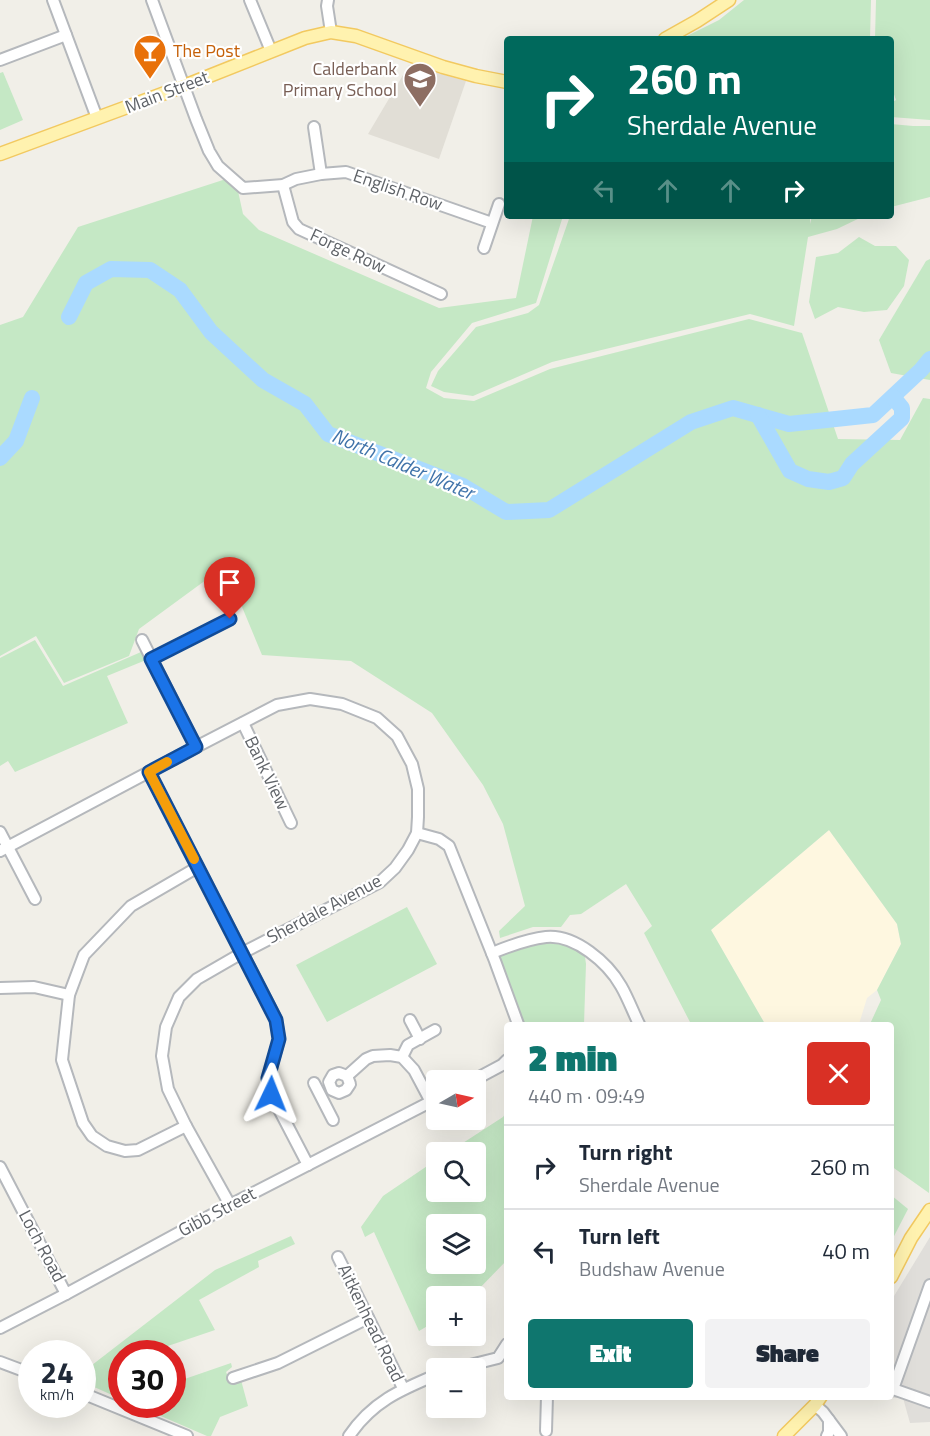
<!DOCTYPE html>
<meta charset="utf-8">
<style>
:root{--surface:#fff;--page:#f2f2f3;--text:#1f2937;--muted:#747a83;--line:#e0e1e3;--accent:#0f766e}
body{margin:0;font-family:"Titillium Web",sans-serif;background:var(--page);color:var(--text);height:100vh;display:flex;flex-direction:column;font-size:22px;white-space:nowrap}
*{box-sizing:border-box;margin:0}
p{font-size:20px;color:var(--muted)}
.icon{flex:none;width:33px;height:33px;fill:none;stroke:currentColor;stroke-width:2;stroke-linecap:round;stroke-linejoin:round}
.map{position:relative;flex:1;overflow:hidden}
.details{position:absolute;left:504px;top:1022px;width:390px;height:378px;display:flex;flex-direction:column;background:var(--surface);border-radius:6px;box-shadow:0 6px 24px #0002}
.details>*{flex:none}
.banner{position:absolute;left:504px;top:36px;width:390px;height:183px;border-radius:6px;box-shadow:0 6px 24px #0002;background:#00695c;color:#fff;overflow:hidden}
.needle{width:39px;rotate:81deg}
.controls{position:absolute;left:426px;top:1070px;display:grid;gap:12px}
.controls a{display:grid;place-items:center;width:60px;height:60px;border-radius:6px;background:var(--surface);box-shadow:0 6px 24px #0002;font-size:30px}
.speed{position:absolute;left:18px;top:1340px;display:flex;gap:12px;font-size:30px;font-weight:700;text-align:center}
.speed>*{display:grid;place-content:center;width:78px;height:78px;border-radius:50%;background:var(--surface);box-shadow:0 6px 24px #0002;line-height:1}
.speed small{font-size:15px;font-weight:400}
.speed .limit{border:9px solid #d22;background:#fff;color:#111}
.pin{position:absolute;display:grid;place-items:center;width:51px;height:51px;color:#fff;margin:-62px -26px;border-radius:50% 50% 50% 0;rotate:-45deg;box-shadow:0 0 6px #0007}
.pin .icon{rotate:45deg}
.me{position:absolute;width:66px;margin:-33px;rotate:2deg;stroke-linejoin:round;filter:drop-shadow(0 0 4px #0008)}
.turn{display:flex;align-items:center;gap:21px;height:126px;padding:0 24px;font-size:27px}
.turn .icon{width:78px;height:78px;stroke-width:2.5}
.turn b{display:block;font-size:42px;line-height:51px}
.lanes{display:flex;align-items:center;height:57px;padding:0 24px;background:#0003;justify-content:center;gap:30px;direction:ltr}
.lanes .off{opacity:.35}
.round{display:grid;place-items:center;flex:none;width:63px;height:63px;border-radius:6px;background:var(--page)}
.head{display:flex;align-items:center;justify-content:space-between;height:102px;padding:0 24px}
h1{font-size:36px;font-weight:800;line-height:45px;color:var(--accent)}
.cta{display:flex;gap:12px;margin-top:auto;padding:12px 24px}
.cta a{flex:1;height:69px;border-radius:6px;background:var(--accent);color:#fff;font-size:24px;font-weight:800;line-height:69px;text-align:center}
.cta a+a{background:var(--page);color:var(--text)}
ul{padding:0;list-style:none}
li{display:flex;align-items:center;gap:18px;height:84px;padding:0 24px;border-top:2px solid var(--line)}
li div{flex:1}
li b{display:block;font-size:22px}
li em{font-style:normal}
.map>svg:first-child{display:block}
.commercial{fill:#fef7e0}
.industrial{fill:#e0deda}
.education{fill:#e1ded6}
.green{fill:#c5e8c5;fill-rule:evenodd}
.lines{fill:none;stroke-linecap:round;stroke-linejoin:round}
.river{stroke:#aadaff;stroke-width:16}
.minor-casing{stroke:#b5b8bc;stroke-width:14}
.major-casing{stroke:#f2c960;stroke-width:15}
.minor{stroke:#fff;stroke-width:10}
.major{stroke:#fff2af;stroke-width:12}
.route-casing{stroke:#114b97;stroke-width:15}
.route{stroke:#1a73e8;stroke-width:10}
.slow{stroke:#f59e0b;stroke-width:10}
.labels{text-anchor:middle;stroke-width:4.5;stroke-linejoin:round;paint-order:stroke}
.food-label{font-size:18px;fill:#c56008;stroke:#fff;text-anchor:start}
.education-label{font-size:18px;fill:#785e54;stroke:#fff;text-anchor:end}
.street-label{font-size:18px;fill:#5f6368;stroke:#fff}
.water-label{font-size:20px;font-style:italic;fill:#4174aa;stroke:#fff}
</style>
<div class="map">
<svg width="930" height="1436" viewBox="0 0 930 1436">
<rect width="100%" height="100%" fill="#f1efe8"/>
<!-- commercial -->
<polygon class="commercial" points="829,830 897,924 901,944 877,990 867,998 859,1024 765,1024 711,930"/>
<!-- industrial -->
<polygon class="industrial" points="930,1237 930,1422 910,1423 903,1398 840,1398 841,1396 891,1396 891,1301"/>
<!-- education -->
<polygon class="education" points="409,65 466,81 439,159 368,134"/>
<!-- green -->
<g class="green">
<polygon points="744,0 871,0 870,39 681,39 719,20"/>
<polygon points="876,0 930,0 930,120 891,117 891,103 896,100 891,86 891,39 875,39"/>
<polygon points="3,72 23,120 0,130 0,73"/>
<polygon points="891,124 913,126 930,126 930,197 891,207"/>
<polygon points="226,179 238,191 243,214 259,230 439,308 516,298 533,216 563,216 536,303 472,323 431,372 426,388 444,398 474,401 550,369 749,319 802,333 838,439 900,440 923,398 930,399 929,1193 891,1166 891,1024 870,1024 881,1000 877,990 901,944 897,924 829,830 711,930 765,1024 691,1024 644,933 652,926 626,884 581,914 570,915 561,927 533,927 500,938 499,931 525,906 503,824 483,785 432,713 351,661 262,655 225,566 139,629 129,656 64,683 36,636 0,656 0,325 23,317 78,227"/>
<polygon points="570,216 810,216 810,224 812,216 864,216 837,229 808,237 794,326 750,314 552,362 473,396 444,392 431,386 438,371 476,327 528,313 539,305"/>
<polygon points="859,237 875,246 896,246 909,260 904,286 887,310 864,312 838,307 815,319 809,302 816,257 838,253"/>
<polygon points="930,259 930,380 891,373 879,340 926,261"/>
<polygon points="35,640 63,686 141,652 146,660 107,676 128,723 15,772 8,761 0,766 0,658"/>
<polygon points="407,907 437,964 327,1022 296,965"/>
<polygon points="548,939 584,950 586,964 584,1024 520,1024 495,954"/>
<path d="M 507,1111 L 507,1260 L 472,1296 L 436,1296 L 436,1321 L 419,1331 L 374,1232 L 365,1237 L 361,1227 L 383,1196 L 436,1160 L 436,1191 L 476,1191 L 476,1152 L 449,1152 L 503,1117 ZM 436,1224 L 476,1224 L 476,1263 L 436,1263 Z"/>
<polygon points="891,1195 908,1209 891,1242"/>
<polygon points="291,1236 295,1244 258,1261 259,1267 199,1300 215,1330 159,1349 160,1353 122,1353 121,1399 83,1382 83,1372 215,1270"/>
<polygon points="231,1363 232,1367 226,1372 231,1383 241,1380 248,1406 220,1417 211,1436 207,1436 133,1404 172,1404 173,1383"/>
</g>
<g class="lines">
<!-- river -->
<g class="river">
<polyline points="69,317 86,283 111,269 150,270 180,290 211,332 263,380 305,404 328,434 463,486 506,512 549,510 691,422 733,408 789,424 873,415 921,370 930,359"/>
<polyline points="758,415 790,471 808,479 829,482 843,478 852,464 902,418 902,408 893,397"/>
<polyline points="0,458 16,441 32,398"/>
</g>
<!-- minor casing -->
<g class="minor-casing">
<g id="minor">
<polyline points="53,0 97,118"/>
<polyline points="152,0 196,119 209,151 218,166 243,188 283,185 296,179 321,174 346,172 492,223"/>
<polyline points="250,0 271,51"/>
<polyline points="328,0 327,6 331,32"/>
<polyline points="0,60 66,35"/>
<polyline points="314,127 321,174"/>
<polyline points="283,185 293,222 299,229 441,294"/>
<polyline points="484,248 499,204"/>
<polyline points="142,640 196,747"/>
<polyline points="151,659 230,619"/>
<polyline points="243,723 291,823"/>
<polyline points="149,772 276,1019 279,1039 268,1079 271,1094 308,1165"/>
<polyline points="0,832 35,899"/>
<polyline points="417,833 439,839 449,846 495,961 518,1024"/>
<polyline points="0,851 196,747 277,705 310,699 342,704 377,718 397,736 412,764 418,789 418,817 417,833 408,850 395,868 380,882 242,953 197,979 179,997 166,1027 162,1056 168,1089 186,1126 230,1205"/>
<path d="M 492,953 C 509,946 528,939 546,937 C 575,934 608,963 621,986 C 628,998 633,1012 639,1024"/>
<polyline points="0,988 34,987 69,995"/>
<polyline points="410,1020 420,1039"/>
<polyline points="402,1057 408,1045 435,1030"/>
<polyline points="347,1076 339,1073 333,1075 329,1082 332,1090 339,1093 346,1090 350,1084 347,1076 366,1059 373,1056 390,1055 402,1057 414,1070 431,1102"/>
<polyline points="474,1080 502,1065 507,1060"/>
<polyline points="314,1083 333,1120"/>
<polyline points="186,1126 138,1150 125,1151 107,1146 92,1136 83,1123 62,1060 69,995 84,955 131,906 198,867"/>
<polyline points="0,1167 66,1294"/>
<polyline points="338,1257 403,1388"/>
<polyline points="930,1285 893,1389 930,1402"/>
<polyline points="0,1328 66,1294 230,1205 436,1099"/>
<polyline points="0,1362 32,1374"/>
<polyline points="458,1368 498,1358 507,1344"/>
<polyline points="233,1378 278,1363 368,1318"/>
<polyline points="82,1393 187,1436"/>
<polyline points="815,1405 823,1412 841,1436"/>
<polyline points="546,1431 547,1396"/>
<path d="M 349,1436 C 372,1402 400,1390 436,1375"/>
<polyline points="827,1436 829,1432 829,1420"/>
</g>
</g>
<!-- major casing -->
<g class="major-casing">
<g id="major">
<polyline points="665,39 697,21 729,0"/>
<polyline points="0,154 184,86 305,38 331,32 356,36 443,67 476,76 507,82"/>
<polyline points="891,1277 911,1238 930,1210"/>
<polyline points="784,1436 815,1405 821,1396"/>
</g>
</g>
<!-- minor -->
<use href="#minor" class="minor"/>
<!-- major -->
<use href="#major" class="major"/>
</g>
<g class="lines">
<!-- route casing -->
<g class="route-casing">
<polyline id="route" points="230,619 151,659 196,747 149,772 276,1020 279,1039 268,1078 271,1094"/>
</g>
<!-- route -->
<use href="#route" class="route"/>
<!-- slow -->
<polyline class="slow" points="167,762 149,772 194,859"/>
</g>
<!-- icons -->
<defs>
<g id="bar-pin" transform="scale(1.725)"><path d="M0 17L-7.5 6A9.5 9.5 0 1 1 7.5 6Z" fill="#e8710a" stroke="#fff"/><path d="M-6-5H6L.8 .8V4.5H3.5V6h-7V4.5H-.8V.8Z" fill="#fff"/></g>
<g id="school-pin" transform="scale(1.725)"><path d="M0 17L-7.5 6A9.5 9.5 0 1 1 7.5 6Z" fill="#8d6e63" stroke="#fff"/><path d="M0-5L7-2L0 1L-7-2ZM-4 1L0 2.5L4 1V4Q0 6-4 4Z" fill="#fff"/></g>
</defs>
<g fill-rule="evenodd">
<use href="#bar-pin" x="150" y="51"/>
<use href="#school-pin" x="420" y="79"/>
</g>
<g class="labels">
<!-- food labels -->
<g class="food-label">
<text x="173" y="57">The Post</text>
</g>
<!-- education labels -->
<g class="education-label">
<text x="397" y="75">Calderbank<tspan x="397" dy="21">Primary School</tspan></text>
</g>
<!-- street labels -->
<g class="street-label">
<text transform="translate(167 92) rotate(-21)" y="6">Main Street</text>
<text transform="translate(398 190) rotate(19)" y="6">English Row</text>
<text transform="translate(348 251) rotate(25)" y="6">Forge Row</text>
<text transform="translate(267 773) rotate(64)" y="6">Bank View</text>
<text transform="translate(324 909) rotate(-28)" y="6">Sherdale Avenue</text>
<text transform="translate(217 1212) rotate(-28)" y="6">Gibb Street</text>
<text transform="translate(42 1246) rotate(62)" y="6">Loch Road</text>
<text transform="translate(371 1323) rotate(64)" y="6">Aitkenhead Road</text>
</g>
<!-- water labels -->
<g class="water-label">
<text transform="translate(403 464) rotate(23)" y="7">North Calder Water</text>
</g>
</g>
</svg>
<div class="controls">
<a><svg class="needle" viewBox="-14 -14 28 28"><path d="M0-13l5 13h-10z" fill="#e53935"/><path d="M0 13l5-13h-10z" fill="#747a83"/></svg></a>
<a><svg class="icon" aria-label="search" viewBox="0 0 24 24"><circle cx="10" cy="10" r="6"/><path d="M15 15l6 6"/></svg></a>
<a><svg class="icon" aria-label="layers" viewBox="0 0 24 24"><path d="M12 4l9 5-9 5-9-5zM3 14l9 5 9-5"/></svg></a>
<a>+</a>
<a>−</a>
</div>
<div class="speed"><div>24<small>km/h</small></div><div class="limit">30</div></div>
<div class="pin" style="left:230px;top:619px;background:#d93025"><svg class="icon" aria-label="arrive" viewBox="0 0 24 24"><path d="M6 21V4h12l-3 4 3 4H6"/></svg></div>
<svg class="me" style="left:271px;top:1094px" viewBox="-20 -20 40 40"><path d="M0-17L14 15 0 8-14 15z" fill="#1a73e8" stroke="#fff" stroke-width="4"/></svg>
<div class="banner">
<div class="turn"><svg class="icon" aria-label="right" viewBox="0 0 24 24"><path d="M7 20v-9h11M14 6l5 5-5 5"/></svg><div><b>260 m</b>Sherdale Avenue</div></div>
<div class="lanes"><svg class="icon off" aria-label="left" viewBox="0 0 24 24"><path d="M17 20v-9H6M10 6l-5 5 5 5"/></svg><svg class="icon off" aria-label="ahead" viewBox="0 0 24 24"><path d="M12 20V5M6 11l6-6 6 6"/></svg><svg class="icon off" aria-label="ahead" viewBox="0 0 24 24"><path d="M12 20V5M6 11l6-6 6 6"/></svg><svg class="icon" aria-label="right" viewBox="0 0 24 24"><path d="M7 20v-9h11M14 6l5 5-5 5"/></svg></div>
</div>
<section class="details">
<div class="head"><div><h1>2 min</h1><p>440 m · 09:49</p></div><a class="round" style="background:#d93025;color:#fff"><svg class="icon" aria-label="close" viewBox="0 0 24 24"><path d="M6 6l12 12M18 6L6 18"/></svg></a></div>
<ul>
<li><svg class="icon" aria-label="right" viewBox="0 0 24 24"><path d="M7 20v-9h11M14 6l5 5-5 5"/></svg><div><b>Turn right</b><p>Sherdale Avenue</p></div><em>260 m</em></li>
<li><svg class="icon" aria-label="left" viewBox="0 0 24 24"><path d="M17 20v-9H6M10 6l-5 5 5 5"/></svg><div><b>Turn left</b><p>Budshaw Avenue</p></div><em>40 m</em></li>
</ul>
<div class="cta"><a>Exit</a><a>Share</a></div>
</section>
</div>
